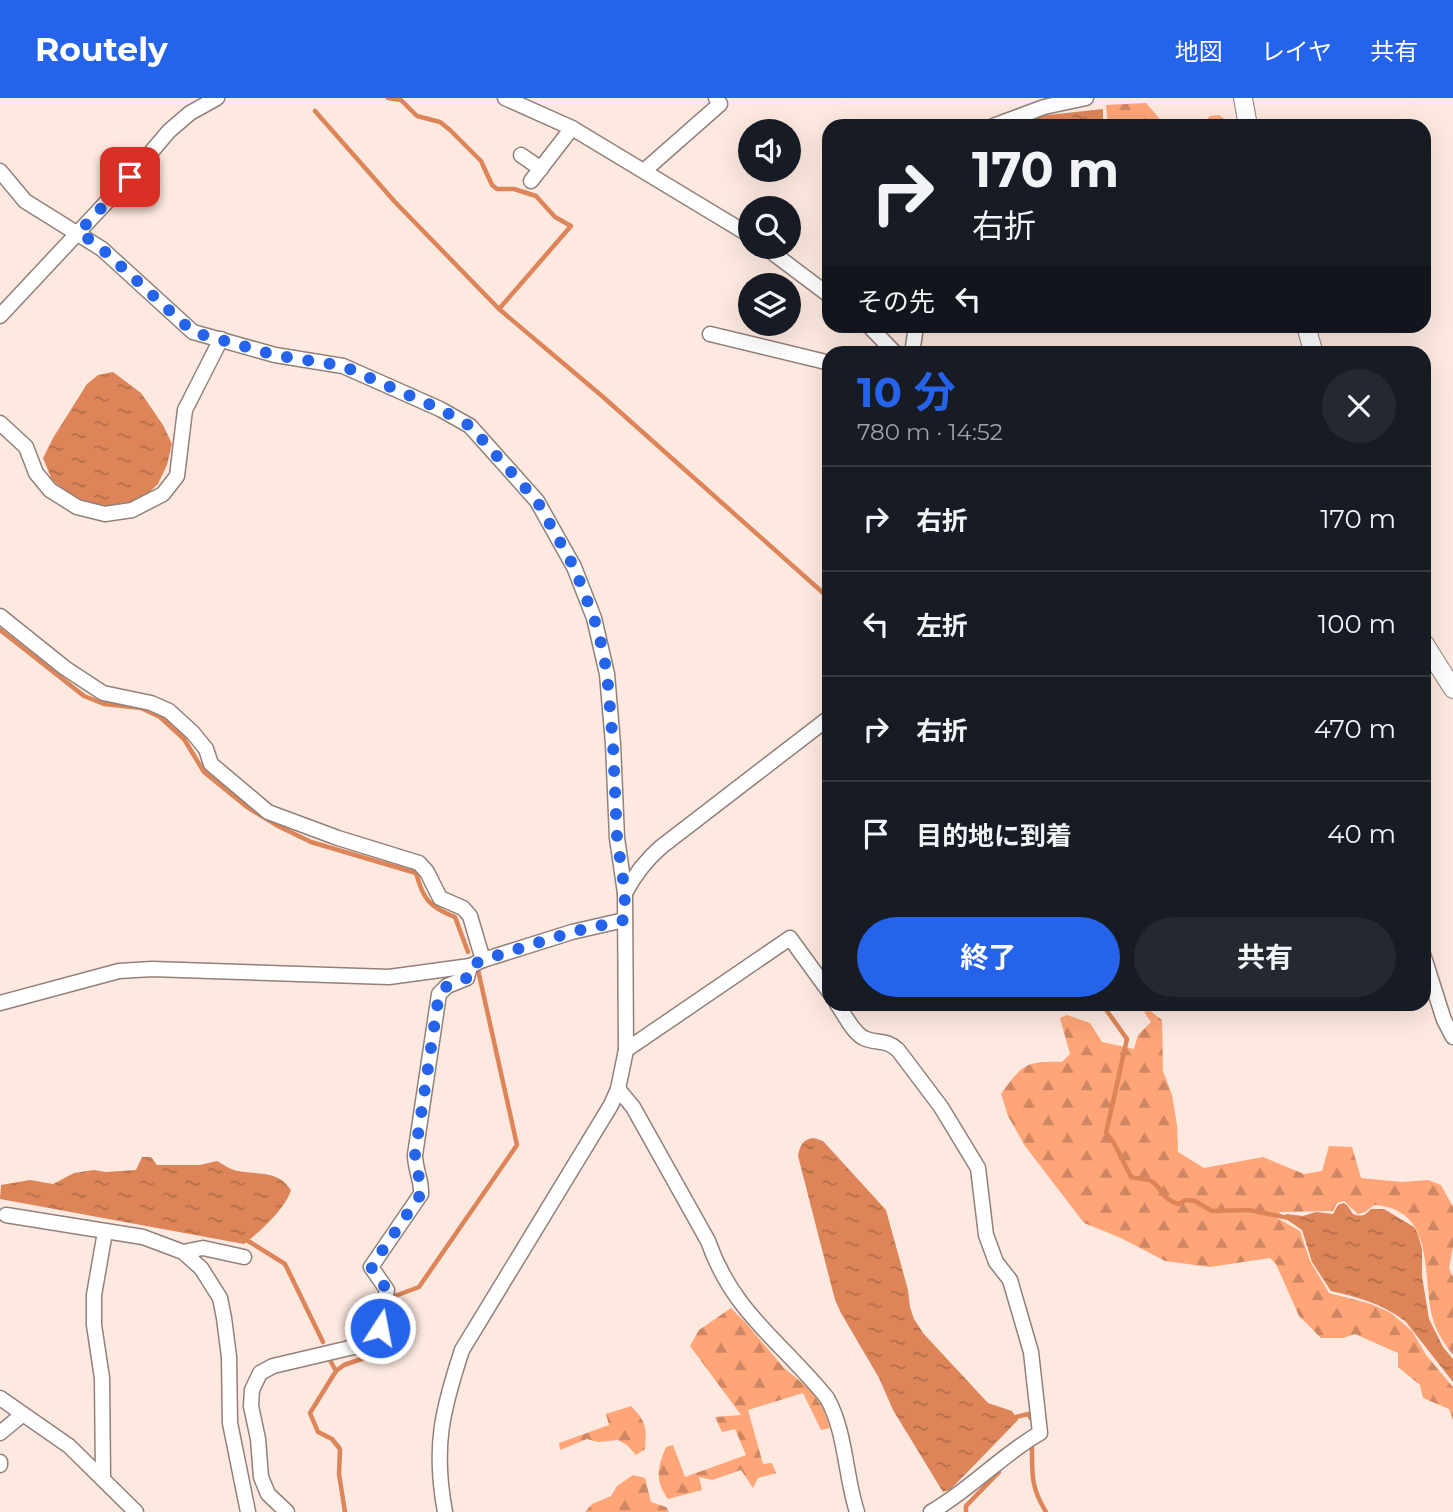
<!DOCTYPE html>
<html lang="ja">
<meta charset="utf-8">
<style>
:root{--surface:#171b24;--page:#242831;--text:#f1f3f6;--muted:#9ea1a6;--line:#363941;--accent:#2563eb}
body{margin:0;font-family:Montserrat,"Noto Sans JP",sans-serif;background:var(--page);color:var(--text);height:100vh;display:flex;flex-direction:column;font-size:26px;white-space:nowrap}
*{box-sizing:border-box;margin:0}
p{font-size:23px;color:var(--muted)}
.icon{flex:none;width:38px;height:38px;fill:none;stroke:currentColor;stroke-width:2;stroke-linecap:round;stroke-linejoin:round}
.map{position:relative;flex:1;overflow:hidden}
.sheet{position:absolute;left:822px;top:248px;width:609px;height:665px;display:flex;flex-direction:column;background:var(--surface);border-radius:21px;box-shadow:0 7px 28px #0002}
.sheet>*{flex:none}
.top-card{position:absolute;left:822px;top:21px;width:609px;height:214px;border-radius:21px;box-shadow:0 7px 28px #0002;background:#171b24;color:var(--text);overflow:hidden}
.buttons{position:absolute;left:738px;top:21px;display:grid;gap:14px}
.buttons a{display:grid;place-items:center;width:63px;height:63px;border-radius:50%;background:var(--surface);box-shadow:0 7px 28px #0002;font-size:35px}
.pin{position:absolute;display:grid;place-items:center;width:60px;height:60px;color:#fff;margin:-30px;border-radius:14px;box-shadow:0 4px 10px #0006}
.me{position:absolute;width:77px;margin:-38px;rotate:11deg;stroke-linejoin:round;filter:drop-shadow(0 0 5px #0008)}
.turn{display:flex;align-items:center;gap:24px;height:147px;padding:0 35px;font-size:32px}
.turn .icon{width:91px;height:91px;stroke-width:2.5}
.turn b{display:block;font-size:49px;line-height:60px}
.then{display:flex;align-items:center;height:66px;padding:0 35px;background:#0003;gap:14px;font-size:26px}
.round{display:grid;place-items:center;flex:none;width:74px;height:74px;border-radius:37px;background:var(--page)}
.headline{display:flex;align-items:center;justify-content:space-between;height:119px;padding:0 35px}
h1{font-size:42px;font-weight:700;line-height:52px;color:var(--accent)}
.button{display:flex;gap:14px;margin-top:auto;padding:14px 35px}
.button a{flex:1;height:80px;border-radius:42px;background:var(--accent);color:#fff;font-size:28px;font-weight:700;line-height:80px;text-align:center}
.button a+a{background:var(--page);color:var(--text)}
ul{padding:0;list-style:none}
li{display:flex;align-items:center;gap:21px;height:105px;padding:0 35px;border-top:2px solid var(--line)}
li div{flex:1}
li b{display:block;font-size:26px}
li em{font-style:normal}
header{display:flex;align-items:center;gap:42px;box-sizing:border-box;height:98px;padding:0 35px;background:var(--accent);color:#fff}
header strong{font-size:33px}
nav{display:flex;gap:38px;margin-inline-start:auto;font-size:24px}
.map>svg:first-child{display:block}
.forest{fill:url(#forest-firs)}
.water{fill:url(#water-ripples)}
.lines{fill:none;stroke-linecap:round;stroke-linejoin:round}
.stream{stroke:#dd8559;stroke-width:4.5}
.minor-casing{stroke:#928179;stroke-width:17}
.major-casing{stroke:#928179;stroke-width:20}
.minor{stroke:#fff;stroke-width:14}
.major{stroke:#fff;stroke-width:18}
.route{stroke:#2563eb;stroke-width:12;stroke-dasharray:0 21.6}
</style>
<header>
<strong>Routely</strong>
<nav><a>地図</a><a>レイヤ</a><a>共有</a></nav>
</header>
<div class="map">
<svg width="1453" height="1414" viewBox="0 0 1453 1414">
<defs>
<pattern id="forest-firs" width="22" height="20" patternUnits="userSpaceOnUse" patternTransform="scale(1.75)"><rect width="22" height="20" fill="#ffa578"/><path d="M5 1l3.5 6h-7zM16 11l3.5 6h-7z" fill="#cf8662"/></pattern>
<pattern id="water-ripples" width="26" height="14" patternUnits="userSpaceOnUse" patternTransform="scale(1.75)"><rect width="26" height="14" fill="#dd8559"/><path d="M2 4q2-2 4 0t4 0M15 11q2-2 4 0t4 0" fill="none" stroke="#b46d49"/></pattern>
</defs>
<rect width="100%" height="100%" fill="#fde9e0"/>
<!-- forest -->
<g class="forest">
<polygon points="1146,5 1166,28 1108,28 1106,7"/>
<polygon points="1219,17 1233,28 1201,28 1210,18"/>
<path d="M 1149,912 L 1162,922 L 1163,973 L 1172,997 L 1177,1027 L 1178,1054 L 1204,1070 L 1263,1059 L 1304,1076 L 1322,1073 L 1329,1048 L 1352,1049 L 1361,1080 L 1402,1084 L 1428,1082 L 1441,1087 L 1453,1109 L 1453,1149 L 1449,1170 L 1453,1179 L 1453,1257 C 1446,1248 1438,1236 1434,1225 C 1420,1182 1439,1111 1374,1107 L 1365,1114 L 1358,1116 L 1344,1103 L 1337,1105 L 1333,1113 L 1280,1114 L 1277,1120 L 1300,1133 L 1310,1163 L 1329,1195 L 1371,1206 L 1391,1215 L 1412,1233 L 1426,1257 L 1453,1289 L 1453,1322 L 1449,1311 L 1423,1300 L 1420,1287 L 1398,1269 L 1398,1255 L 1355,1236 L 1343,1240 L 1321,1240 L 1299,1218 L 1276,1166 L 1270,1160 L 1210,1169 L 1165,1163 L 1121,1140 L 1084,1125 L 1025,1048 L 1008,1018 L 1001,996 C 1022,967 1025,963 1062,964 L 1070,956 L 1060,920 L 1067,917 L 1090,925 L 1102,944 L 1134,951 L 1138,937 L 1151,924 L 1144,914 Z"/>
<path d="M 731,1210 L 745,1224 L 784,1270 L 811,1292 L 824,1312 L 830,1330 L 821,1332 L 803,1295 L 748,1312 L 763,1366 L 772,1365 L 776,1375 L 758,1380 L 753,1390 L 741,1372 L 712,1382 L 699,1379 L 702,1392 L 668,1401 C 655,1383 657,1370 666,1349 L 673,1347 L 685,1379 L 746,1357 L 735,1331 L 722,1334 L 715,1319 L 741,1317 L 690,1248 L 699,1232 Z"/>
<path d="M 631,1308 C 646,1323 647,1330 645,1351 L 636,1357 L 627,1347 L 618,1342 L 598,1344 L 587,1341 L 560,1352 L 559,1345 L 609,1327 L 606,1316 Z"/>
<polygon points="633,1377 645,1380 651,1404 666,1409 669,1414 585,1414 592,1406 611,1398 617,1388"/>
</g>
<!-- water -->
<g class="water">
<polygon points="1103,11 1103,28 1017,28 1039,18"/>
<polygon points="113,274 141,295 163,327 172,346 167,367 158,386 137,406 112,410 89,409 68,395 52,382 43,360 53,340 87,286 98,277"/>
<path d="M 814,1040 L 823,1043 L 886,1112 L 908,1192 L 910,1209 L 914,1221 L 923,1235 L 988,1305 L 1012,1313 L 1018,1322 L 951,1391 L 943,1394 L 893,1312 L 879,1280 L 841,1215 L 835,1202 L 798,1058 C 800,1047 803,1041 814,1040 Z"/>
<path d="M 142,1059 L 151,1059 L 157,1067 L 200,1067 L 217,1063 C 224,1067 231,1072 238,1073 C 259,1077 278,1072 291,1092 C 286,1110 259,1135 244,1146 L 0,1101 L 1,1087 L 30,1082 L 53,1086 L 74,1075 L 94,1072 L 106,1074 L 136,1072 Z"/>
<path d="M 1343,1105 L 1347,1107 L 1353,1116 C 1361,1119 1365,1118 1371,1111 L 1384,1111 L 1414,1129 L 1418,1136 L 1422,1151 L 1422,1178 L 1429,1221 L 1443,1249 L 1453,1261 L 1453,1284 L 1406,1224 C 1384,1206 1357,1199 1331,1193 L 1312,1164 L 1302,1132 L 1286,1121 L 1286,1116 L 1303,1118 L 1316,1114 L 1333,1116 L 1338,1107 Z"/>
</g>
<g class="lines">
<!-- stream -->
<g class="stream">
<polyline points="388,0 401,2 417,18 440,24 450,32 481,63 492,87 497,91 514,91 536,98 555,119 571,128 499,211 602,298 830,501"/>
<polyline points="315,13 395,104 499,211"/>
<path d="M 0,532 L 84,598 L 104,606 L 141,610 L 160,619 L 184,641 L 204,674 L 247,709 L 278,728 L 311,744 L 416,775 C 423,801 429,809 455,819 L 468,854"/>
<path d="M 1102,906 L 1127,941 L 1106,1035 L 1114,1045 L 1131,1079 C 1138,1081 1147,1080 1153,1084 C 1164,1094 1163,1101 1178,1106 L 1186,1102 L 1195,1103 L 1212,1113 L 1249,1112 L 1289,1120"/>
<polyline points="245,1141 285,1166 323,1244"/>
<polyline points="331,1264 336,1273 310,1315 318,1334 332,1341 340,1351 339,1376 345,1414"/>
<polyline points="336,1273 344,1267 379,1255 384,1245 395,1198 419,1189 517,1047 478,872"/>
<polyline points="1012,1320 1028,1316 1033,1323"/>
<path d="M 1032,1349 C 1032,1376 1031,1390 1046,1414"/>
<polyline points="966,1414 966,1408 999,1374"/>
</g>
<!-- minor casing -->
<g class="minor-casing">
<g id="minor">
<polyline points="505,0 572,30 751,138"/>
<polyline points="993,28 1044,9 1086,0"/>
<polyline points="521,57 541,71"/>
<polyline points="645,72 720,6 716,0"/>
<path d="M 0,73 L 25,103 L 102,151 L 193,234 L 275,257 L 343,268 L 440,311 L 470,328 L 537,403 L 574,469 L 594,520 L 607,576 L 613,646 L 617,740 L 625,795 L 626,952 L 618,991 L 611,1007 L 462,1252 C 442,1313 433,1349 445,1414"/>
<polyline points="531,83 572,30"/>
<polyline points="765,149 830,198"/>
<polyline points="0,218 130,79 169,33 190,15 217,0"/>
<polyline points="869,228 896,256"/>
<polyline points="710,236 830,265"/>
<polyline points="912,256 916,228"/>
<polyline points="0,325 26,349 36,375 50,392 77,409 105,416 132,412 163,396 177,378 185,312 221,241"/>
<polyline points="0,518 65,570 103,595 151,605 169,613 193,635 206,651 211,666 268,714 338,740 419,765 427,774 440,800 463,810 470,818 483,862"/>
<path d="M 625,795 C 635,776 645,763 661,749 L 830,619"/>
<polyline points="1424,859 1444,922 1453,939"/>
<polyline points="0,905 119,873 152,871 389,879 470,868 483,862 572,834 624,822"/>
<path d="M 837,906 C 845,917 854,937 866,941 C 880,946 886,941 898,952 L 941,1009 L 978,1070 L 986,1137 L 996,1164 L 1010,1182 L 1031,1254 L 1040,1335 C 1000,1358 970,1392 931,1414"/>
<polyline points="626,952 790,840 830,895"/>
<path d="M 618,991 L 633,1009 L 708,1143 C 733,1215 782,1244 827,1300 C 846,1334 845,1377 857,1414"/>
<polyline points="6,1117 143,1139 183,1154 201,1170 220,1200 224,1220 229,1259 230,1325 248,1414"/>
<polyline points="183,1154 203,1150 244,1159"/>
<polyline points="0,1300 69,1348 136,1414"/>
<polyline points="0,1335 22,1317"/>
<polyline points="0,1364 0,1367"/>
<polyline points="103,1380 102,1280 94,1227 94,1197 105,1134"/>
<path d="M 287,1414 L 268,1396 L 261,1379 L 258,1341 L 251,1308 L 252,1292 L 260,1275 L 273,1268 L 375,1244 L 387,1192 L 371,1169 L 421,1096 C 422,1083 415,1071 415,1057 L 439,896 L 447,888 L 467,880 L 470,868"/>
</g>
</g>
<!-- major casing -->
<g class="major-casing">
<g id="major">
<polyline points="1243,0 1248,28"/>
<polyline points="1306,228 1314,256"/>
<polyline points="1424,545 1453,591"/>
</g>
</g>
<!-- minor -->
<use href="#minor" class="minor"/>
<!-- major -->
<use href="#major" class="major"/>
</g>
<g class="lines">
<!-- route -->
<path class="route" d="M 130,79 L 79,134 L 102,151 L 193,234 L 275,257 L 343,268 L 440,311 L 470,328 L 537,403 L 574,469 L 594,520 L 602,549 L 607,576 L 613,646 L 617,740 L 625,795 L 624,822 L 572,834 L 483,862 L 470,868 L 467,880 L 447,888 L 439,896 L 415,1057 C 415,1071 422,1083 421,1096 L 371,1169 L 387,1192 L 380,1230"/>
</g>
</svg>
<div class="buttons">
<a><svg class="icon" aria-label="sound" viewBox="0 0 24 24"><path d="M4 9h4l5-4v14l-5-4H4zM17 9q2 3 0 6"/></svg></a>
<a><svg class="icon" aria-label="search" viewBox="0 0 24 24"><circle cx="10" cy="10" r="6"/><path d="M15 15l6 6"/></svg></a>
<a><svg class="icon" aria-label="layers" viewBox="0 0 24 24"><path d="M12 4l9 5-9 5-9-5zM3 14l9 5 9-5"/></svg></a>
</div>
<div class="pin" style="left:130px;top:79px;background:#d93025"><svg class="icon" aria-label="arrive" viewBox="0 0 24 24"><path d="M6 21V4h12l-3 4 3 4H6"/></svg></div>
<svg class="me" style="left:380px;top:1230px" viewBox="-20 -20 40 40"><circle r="17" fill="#2563eb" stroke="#fff" stroke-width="3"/><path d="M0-11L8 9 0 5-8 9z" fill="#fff"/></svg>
<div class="top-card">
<div class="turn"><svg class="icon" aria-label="right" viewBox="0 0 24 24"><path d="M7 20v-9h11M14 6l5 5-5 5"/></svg><div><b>170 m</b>右折</div></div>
<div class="then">その先<svg class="icon" aria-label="left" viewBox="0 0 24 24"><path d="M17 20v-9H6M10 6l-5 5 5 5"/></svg></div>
</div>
<section class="sheet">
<div class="headline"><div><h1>10 分</h1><p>780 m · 14:52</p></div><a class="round"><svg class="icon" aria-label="close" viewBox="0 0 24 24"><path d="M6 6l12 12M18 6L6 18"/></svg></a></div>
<ul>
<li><svg class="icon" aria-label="right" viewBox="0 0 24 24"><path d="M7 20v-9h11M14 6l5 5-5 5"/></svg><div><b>右折</b></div><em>170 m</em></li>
<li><svg class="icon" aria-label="left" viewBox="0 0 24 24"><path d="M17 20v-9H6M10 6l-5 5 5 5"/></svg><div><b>左折</b></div><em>100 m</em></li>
<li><svg class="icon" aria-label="right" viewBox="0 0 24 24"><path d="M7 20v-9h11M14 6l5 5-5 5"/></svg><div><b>右折</b></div><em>470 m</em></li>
<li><svg class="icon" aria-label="arrive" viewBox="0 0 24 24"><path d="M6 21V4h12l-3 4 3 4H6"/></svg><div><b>目的地に到着</b></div><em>40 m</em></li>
</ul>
<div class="button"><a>終了</a><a>共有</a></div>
</section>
</div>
